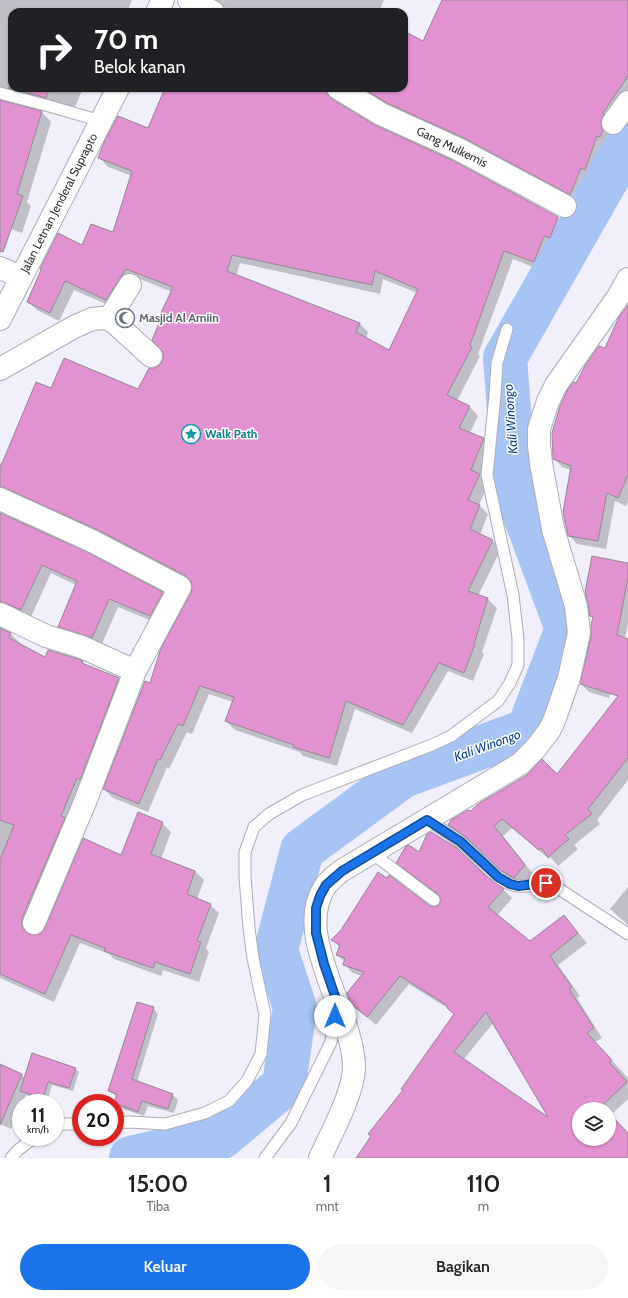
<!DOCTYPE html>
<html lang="id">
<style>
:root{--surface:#fff;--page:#f6f6f6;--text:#222;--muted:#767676;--accent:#1a73e8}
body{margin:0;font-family:Cabin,sans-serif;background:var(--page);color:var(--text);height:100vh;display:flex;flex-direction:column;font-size:15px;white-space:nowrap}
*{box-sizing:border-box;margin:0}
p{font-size:13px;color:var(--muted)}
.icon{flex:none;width:22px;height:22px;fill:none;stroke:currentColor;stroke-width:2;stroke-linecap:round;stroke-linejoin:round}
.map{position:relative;height:1158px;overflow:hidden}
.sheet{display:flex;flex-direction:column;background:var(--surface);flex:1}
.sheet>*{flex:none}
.hud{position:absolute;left:8px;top:8px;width:400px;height:84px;border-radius:12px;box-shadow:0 1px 3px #0004;background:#202124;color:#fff;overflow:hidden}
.buttons{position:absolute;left:572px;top:1102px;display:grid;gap:8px}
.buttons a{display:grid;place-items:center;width:44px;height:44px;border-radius:50%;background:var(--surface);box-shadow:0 1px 3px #0004;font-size:20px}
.speed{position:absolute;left:12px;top:1094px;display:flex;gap:8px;font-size:20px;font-weight:700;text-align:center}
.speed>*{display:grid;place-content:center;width:52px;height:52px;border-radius:50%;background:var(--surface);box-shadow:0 1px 3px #0004;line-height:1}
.speed small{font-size:10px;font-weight:400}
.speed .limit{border:6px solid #d22;background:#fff;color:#111}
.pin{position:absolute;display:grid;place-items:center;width:34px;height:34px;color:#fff;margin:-17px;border:2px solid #fff;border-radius:50%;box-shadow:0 1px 4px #0007}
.me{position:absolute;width:44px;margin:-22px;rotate:0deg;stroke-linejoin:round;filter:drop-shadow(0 0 3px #0008)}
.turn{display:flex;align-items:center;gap:14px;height:84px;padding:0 20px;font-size:18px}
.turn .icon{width:52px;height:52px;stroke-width:2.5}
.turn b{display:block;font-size:28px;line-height:34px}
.eta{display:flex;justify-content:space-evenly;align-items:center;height:68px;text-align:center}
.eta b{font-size:24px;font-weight:600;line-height:28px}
.cta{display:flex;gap:8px;margin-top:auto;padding:8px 20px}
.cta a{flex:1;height:46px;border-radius:24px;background:var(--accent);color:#fff;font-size:16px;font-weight:600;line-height:46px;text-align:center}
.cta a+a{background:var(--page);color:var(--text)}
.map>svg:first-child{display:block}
.shadow{fill:#0003;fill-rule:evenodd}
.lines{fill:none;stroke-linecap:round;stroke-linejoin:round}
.river{stroke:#a7c4f4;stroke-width:44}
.building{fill:#e291d1;stroke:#938990;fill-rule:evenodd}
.service-casing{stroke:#adabb6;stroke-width:13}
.minor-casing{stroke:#adabb6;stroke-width:24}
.secondary-casing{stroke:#adabb6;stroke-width:24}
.service{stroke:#fff;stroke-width:11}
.minor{stroke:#fff;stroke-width:22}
.secondary{stroke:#fff;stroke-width:22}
.route-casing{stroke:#114b97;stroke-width:10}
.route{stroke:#1a73e8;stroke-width:7}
.labels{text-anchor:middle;stroke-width:3;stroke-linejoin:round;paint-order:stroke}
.street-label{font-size:12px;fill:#2f2e33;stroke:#fefefe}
.worship-label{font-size:12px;font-weight:bold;fill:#5b616d;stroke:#fefefe;text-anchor:start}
.culture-label{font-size:12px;font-weight:bold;fill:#0d838f;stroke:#fefefe;text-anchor:start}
.water-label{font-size:13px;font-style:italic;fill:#0b3f99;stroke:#fefefe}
</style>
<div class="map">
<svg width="628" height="1158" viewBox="0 0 628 1158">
<rect width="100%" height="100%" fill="#f1effb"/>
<!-- shadow -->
<g class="shadow">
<polygon points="0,0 132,0 127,12 12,12 12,88 83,88 73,112 7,95 2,100 2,102 42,112 51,122 27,202 31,206 22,233 11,229 0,254"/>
<polygon points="212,0 384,0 379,12 226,12 225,8"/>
<polygon points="443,0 615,0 628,29 628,98 609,132 612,140 609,146 606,144 594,178 590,176 579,203 474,147 397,112 358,88 404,88 404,32 423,43"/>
<path d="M 166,88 L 339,88 L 334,98 L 335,102 L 374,126 L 558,217 L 567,226 L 559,246 L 552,244 L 543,271 L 513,259 L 478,354 L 480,356 L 457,401 L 470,407 L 478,416 L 470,433 L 483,439 L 492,447 L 481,477 L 488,484 L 479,505 L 488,514 L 480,535 L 492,540 L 501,549 L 478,596 L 488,599 L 497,608 L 482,652 L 484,654 L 473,681 L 448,671 L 412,733 L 355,709 L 337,766 L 303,756 L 300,752 L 235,730 L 226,721 L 233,702 L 209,694 L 192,734 L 187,732 L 169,769 L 167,767 L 148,812 L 113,798 L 104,789 L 192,593 L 192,583 L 107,538 L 0,500 L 0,463 L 3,464 L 52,389 L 138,391 L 155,369 L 161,365 L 164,359 L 172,292 L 135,277 L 115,308 L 74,290 L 59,321 L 37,310 L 28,302 L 83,247 L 114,234 L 132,176 L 108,167 L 100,158 L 149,129 ZM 240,263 L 380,294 L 383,279 L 417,293 L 389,351 L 366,339 L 368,332 L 359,323 L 236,276 Z"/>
<polygon points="628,309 628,502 626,506 615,501 606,549 577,544 569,535 571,470 562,467 554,459 576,385 605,350"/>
<polygon points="0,514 162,593 171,602 159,624 118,607 101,646 68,635 59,626 76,585 51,573 30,619 0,615"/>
<polygon points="628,564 628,623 624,643 626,644 609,698 589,692 581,684 592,636 594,619 591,616"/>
<polygon points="0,629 11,634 20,643 19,644 46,658 82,662 86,666 118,679 127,688 31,927 31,936 42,934 122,857 162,823 171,832 161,859 195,871 204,880 197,899 210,905 219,913 206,948 209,952 199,982 163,970 161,976 114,959 109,954 80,943 54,1002 0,978"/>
<polygon points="628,681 628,780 597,820 600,824 574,845 578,849 558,866 550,857 549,859 512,828 503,836 534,875 524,887 517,883 505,874 476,846 459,835 450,825 471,812 557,776 619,698 616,695"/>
<path d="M 419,854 L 485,876 L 504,890 L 512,898 L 497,916 L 530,942 L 564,916 L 587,943 L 558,965 L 580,996 L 577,998 L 602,1038 L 595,1042 L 628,1078 L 628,1099 L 610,1116 L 628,1134 L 628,1158 L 357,1158 L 455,1015 L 449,1009 L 409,984 L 376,1025 L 352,1004 L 362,976 L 353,973 L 344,964 L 345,962 L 337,955 L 340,948 L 333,940 L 430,907 L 434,908 L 440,905 L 442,900 L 441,897 L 406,871 L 398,862 ZM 494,1022 L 552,1121 L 464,1059 ZM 579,1109 L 609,1109 L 609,1139 L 579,1139 Z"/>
<polygon points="628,887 628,925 610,909"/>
<polygon points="153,1008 158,1014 137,1082 173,1095 178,1100 174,1113 148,1106 144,1116 120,1108 115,1103 117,1097 109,1091"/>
<polygon points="0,1065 22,1075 25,1078 75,1069 79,1072 73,1091 52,1085 47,1102 26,1095 11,1129 0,1124"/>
</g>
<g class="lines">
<!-- river -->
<polyline class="river" points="131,1158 222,1137 284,1085 295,1008 276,950 302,850 403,776 528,730 567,629 515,489 505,358 620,156 628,144"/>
</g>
<!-- building -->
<g class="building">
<polygon points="442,0 628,0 628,76 603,113 604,114 601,122 603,130 600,137 597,136 585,170 581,168 570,195 464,138 387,103 362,88 404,88 404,31 423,41"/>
<polygon points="8,88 49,88 46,98"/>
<path d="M 165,88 L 326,88 L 327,94 L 332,99 L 375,125 L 452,160 L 558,217 L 550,238 L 544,236 L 534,262 L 504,251 L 470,345 L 472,347 L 447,395 L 470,406 L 459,428 L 484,438 L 471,470 L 480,474 L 468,500 L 480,505 L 470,529 L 493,540 L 468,591 L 488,598 L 474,644 L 475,644 L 464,673 L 439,663 L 403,725 L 346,701 L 329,758 L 293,747 L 294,745 L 225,721 L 234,697 L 200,686 L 183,726 L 178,724 L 160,760 L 158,759 L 139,804 L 103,789 L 145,681 L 150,683 L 161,648 L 191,593 L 192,587 L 191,581 L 186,576 L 98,530 L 5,488 L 0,487 L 0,468 L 36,382 L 51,388 L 64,358 L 138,389 L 149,368 L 154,368 L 160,365 L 163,359 L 163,352 L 152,340 L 162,316 L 160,315 L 173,287 L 126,269 L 106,300 L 65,281 L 50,313 L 27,302 L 41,270 L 40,269 L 58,233 L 82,245 L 91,224 L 113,232 L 132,171 L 98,158 L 105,140 L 118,116 L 148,128 ZM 232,255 L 372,285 L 375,271 L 418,289 L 389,350 L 356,332 L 360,323 L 227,271 Z"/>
<polygon points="0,100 42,111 17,194 23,196 3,252 0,251"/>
<polygon points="628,305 628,475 618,498 607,493 598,541 568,536 563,512 571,466 553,459 552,433 560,406 567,391 573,382 576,383 586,364 599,346 605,348 619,317"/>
<polygon points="0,513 87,552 163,592 150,616 109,599 92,638 58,627 77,581 42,565 21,610 5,603 0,602"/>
<polygon points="592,556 628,563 628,578 617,635 628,639 628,758 588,809 592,814 565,835 569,839 548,857 541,848 539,850 502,819 494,826 525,865 514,878 500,870 466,837 448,825 451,820 468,810 471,811 478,804 527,775 542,759 557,774 618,696 580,684 591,636 591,625 593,617 590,616 588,604 585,592"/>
<polygon points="0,628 11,633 9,638 45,657 48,650 78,659 83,661 82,663 119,678 80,780 77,778 61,816 65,818 22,918 22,924 24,930 29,934 35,935 41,933 45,928 83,838 121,855 138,812 163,822 151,854 195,871 187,894 211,904 197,941 201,942 190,974 155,962 153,968 104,951 105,948 71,935 45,994 0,974 0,860 14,825 0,820"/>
<path d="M 431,832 L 457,848 L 485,875 L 504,889 L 488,907 L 530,941 L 564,915 L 578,933 L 550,956 L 572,987 L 569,989 L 594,1028 L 587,1033 L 612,1060 L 609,1062 L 627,1082 L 602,1106 L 605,1109 L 579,1109 L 579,1139 L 609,1139 L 609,1113 L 628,1133 L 628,1158 L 356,1158 L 371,1136 L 368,1134 L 403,1090 L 401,1089 L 454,1014 L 447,1008 L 448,1006 L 400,976 L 367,1017 L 351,1004 L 347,993 L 364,972 L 343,965 L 345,958 L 336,955 L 340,945 L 331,940 L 341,930 L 378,872 L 387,878 L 389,875 L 430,906 L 434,907 L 439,905 L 441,900 L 438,894 L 396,863 L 406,846 L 409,845 L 419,852 L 427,834 ZM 486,1012 L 548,1117 L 454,1052 Z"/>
<polygon points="137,1002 154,1007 132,1079 173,1094 168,1109 142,1101 138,1112 114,1103 117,1094 108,1091"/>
<polygon points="32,1053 76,1068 69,1088 48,1082 43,1099 20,1091"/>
<polygon points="0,1064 22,1074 0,1125"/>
</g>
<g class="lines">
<!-- service casing -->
<g class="service-casing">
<g id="service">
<polyline points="0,93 49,106 101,121"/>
<path d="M 427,820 C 438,827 450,834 461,842 C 477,855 490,875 510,884 C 523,890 539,882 553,885 L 628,934"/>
<polyline points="372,853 434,900"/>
<polyline points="115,1123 130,1122 165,1124 205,1113 229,1101 247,1081 261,1054 265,1015 253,958 249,928 245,877 245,852 254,827 269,814 302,795 432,745 451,736 498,701 510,683 518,665 518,639 513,595 487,475 495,395 497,363 507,329"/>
<polyline points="55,1127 63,1124 81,1124"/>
<polyline points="11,1158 18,1150 35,1137"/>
<polyline points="265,1158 291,1123 331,1042 336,1011"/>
</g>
</g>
<!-- minor casing -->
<g class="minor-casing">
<g id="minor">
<polyline points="189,0 213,12"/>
<polyline points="338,88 381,114 458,149 565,206"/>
<polyline points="613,123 628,102"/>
<polyline points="0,268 21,277"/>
<polyline points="109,319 130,285"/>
<polyline points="0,369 74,327 92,319 102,318 109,319 116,324 151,356"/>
<polyline points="0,499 92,541 180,587 135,671 85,802 34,923"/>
<polyline points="0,614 46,636 82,647 135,671"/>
<path d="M 320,1158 C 331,1134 354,1092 354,1067 C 354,1013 291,935 326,885 C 330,880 336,875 341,871 L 520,764 L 535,749 L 549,731 L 554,721 L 569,678 L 579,633 L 576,606 L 553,529 L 541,463 L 539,445 L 539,429 L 544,413 L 548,401 L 556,385 L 618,297 L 628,279"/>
</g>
</g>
<!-- secondary casing -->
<g class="secondary-casing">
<g id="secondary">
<polyline points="157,12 163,0"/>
<polyline points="0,319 118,88"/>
</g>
</g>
<!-- service -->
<use href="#service" class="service"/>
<!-- minor -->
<use href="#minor" class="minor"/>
<!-- secondary -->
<use href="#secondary" class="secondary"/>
</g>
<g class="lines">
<!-- route casing -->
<g class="route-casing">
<polyline id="route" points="335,1016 337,1002 324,964 316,933 316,908 320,896 326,885 342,871 427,820 461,842 498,877 510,884 518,886 546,883"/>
</g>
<!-- route -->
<use href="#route" class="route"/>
</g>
<!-- icons -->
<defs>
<g id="mosque-ring" transform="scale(1)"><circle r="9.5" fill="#fefefe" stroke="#6b7280" stroke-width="1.5"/><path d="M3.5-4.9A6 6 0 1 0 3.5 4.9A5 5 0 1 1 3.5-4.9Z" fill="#6b7280"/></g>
<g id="sight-ring" transform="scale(1)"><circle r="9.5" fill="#fefefe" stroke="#0f9aa8" stroke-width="1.5"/><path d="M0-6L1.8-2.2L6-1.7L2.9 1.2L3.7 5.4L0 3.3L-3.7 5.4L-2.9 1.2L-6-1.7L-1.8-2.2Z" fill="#0f9aa8"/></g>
</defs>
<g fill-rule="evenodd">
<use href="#mosque-ring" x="125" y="318"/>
<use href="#sight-ring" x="191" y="434"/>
</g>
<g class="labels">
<!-- street labels -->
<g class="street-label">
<text transform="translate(452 147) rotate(26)" y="4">Gang Mulkemis</text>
<text transform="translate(59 203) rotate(-63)" y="4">Jalan Letnan Jenderal Suprapto</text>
</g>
<!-- worship labels -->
<g class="worship-label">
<text x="139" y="322">Masjid Al Amiin</text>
</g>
<!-- culture labels -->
<g class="culture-label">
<text x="205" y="438">Walk Path</text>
</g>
<!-- water labels -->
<g class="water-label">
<text transform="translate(510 419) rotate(-94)" y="5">Kali Winongo</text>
<text transform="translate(487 745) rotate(-20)" y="5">Kali Winongo</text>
</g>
</g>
</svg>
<div class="buttons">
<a><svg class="icon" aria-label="layers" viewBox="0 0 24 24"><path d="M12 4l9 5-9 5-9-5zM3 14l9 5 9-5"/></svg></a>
</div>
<div class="speed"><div>11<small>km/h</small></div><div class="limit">20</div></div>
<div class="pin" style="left:546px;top:883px;background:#d93025"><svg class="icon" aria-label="arrive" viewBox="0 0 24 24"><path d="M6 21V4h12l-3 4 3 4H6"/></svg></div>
<svg class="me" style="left:335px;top:1016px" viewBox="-20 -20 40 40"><circle r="19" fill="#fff"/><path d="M0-13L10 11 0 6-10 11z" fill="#1a73e8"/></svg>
<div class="hud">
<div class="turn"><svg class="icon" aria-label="right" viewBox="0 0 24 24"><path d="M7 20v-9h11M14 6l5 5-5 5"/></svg><div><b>70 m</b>Belok kanan</div></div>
</div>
</div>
<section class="sheet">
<div class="eta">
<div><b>15:00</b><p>Tiba</p></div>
<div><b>1</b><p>mnt</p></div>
<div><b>110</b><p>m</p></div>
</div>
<div class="cta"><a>Keluar</a><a>Bagikan</a></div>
</section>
